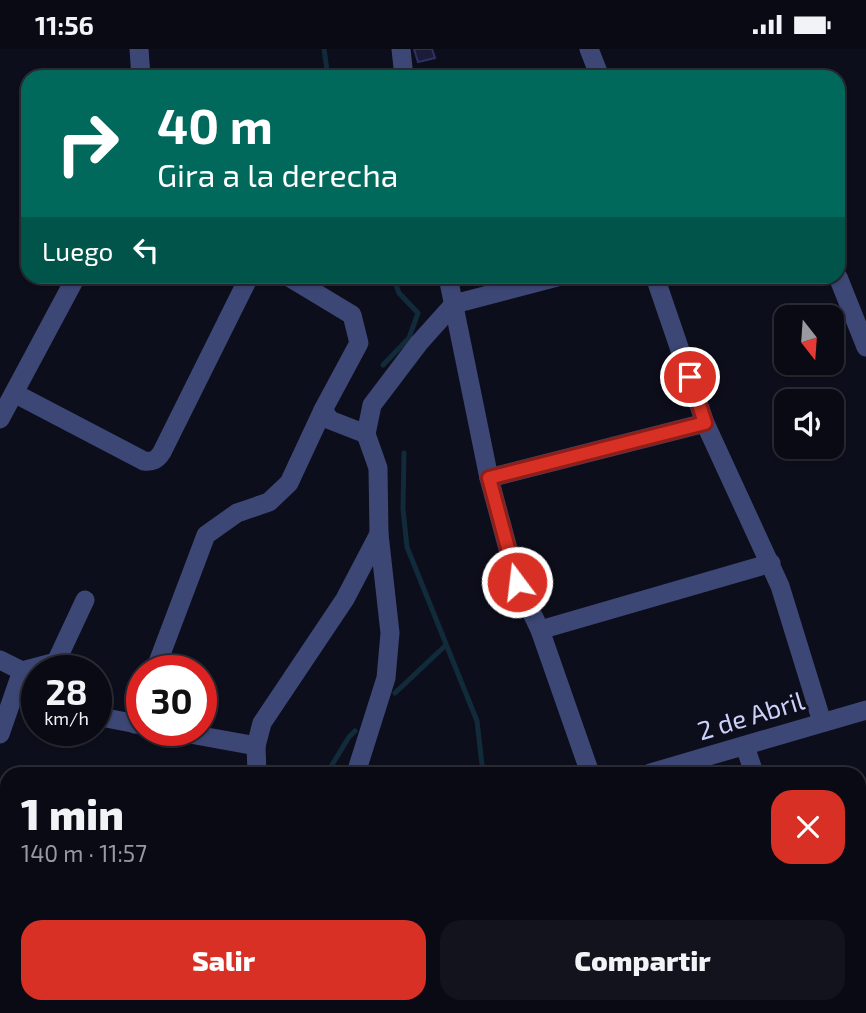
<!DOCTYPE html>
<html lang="es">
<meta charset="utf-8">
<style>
:root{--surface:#0a0a14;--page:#13131d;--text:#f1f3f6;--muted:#999aa0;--line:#2a2b34;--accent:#d93025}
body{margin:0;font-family:"Exo 2",sans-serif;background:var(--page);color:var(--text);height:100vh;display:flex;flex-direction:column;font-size:26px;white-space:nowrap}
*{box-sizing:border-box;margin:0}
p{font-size:23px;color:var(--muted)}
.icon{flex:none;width:38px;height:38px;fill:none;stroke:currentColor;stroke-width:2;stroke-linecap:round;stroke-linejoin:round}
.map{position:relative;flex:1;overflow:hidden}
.sheet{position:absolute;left:0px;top:718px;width:866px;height:247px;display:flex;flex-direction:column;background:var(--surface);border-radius:21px 21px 0 0;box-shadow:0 2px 5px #0004,0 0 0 2px var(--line)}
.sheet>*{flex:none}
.hud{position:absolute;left:21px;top:21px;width:824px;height:214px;border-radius:21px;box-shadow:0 2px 5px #0004,0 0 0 2px var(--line);background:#00695c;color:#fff;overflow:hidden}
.needle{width:46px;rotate:163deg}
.fabs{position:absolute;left:774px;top:256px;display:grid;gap:14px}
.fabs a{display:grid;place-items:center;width:70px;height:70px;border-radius:14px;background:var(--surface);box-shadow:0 2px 5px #0004,0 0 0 2px var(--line);font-size:35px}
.speed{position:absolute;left:21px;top:606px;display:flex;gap:14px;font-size:35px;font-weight:700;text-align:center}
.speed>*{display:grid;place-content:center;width:91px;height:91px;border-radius:50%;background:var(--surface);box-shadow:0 2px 5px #0004,0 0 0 2px var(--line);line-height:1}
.speed small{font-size:18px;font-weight:400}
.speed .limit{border:10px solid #d22;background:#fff;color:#111}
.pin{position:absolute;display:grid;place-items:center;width:60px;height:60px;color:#fff;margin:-30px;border:4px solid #fff;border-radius:50%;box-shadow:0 2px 7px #0007}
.me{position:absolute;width:77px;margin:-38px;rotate:345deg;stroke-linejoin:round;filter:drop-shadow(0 0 5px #0008)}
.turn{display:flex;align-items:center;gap:24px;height:147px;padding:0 21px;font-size:32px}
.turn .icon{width:91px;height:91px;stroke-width:2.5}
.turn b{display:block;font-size:49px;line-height:60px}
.then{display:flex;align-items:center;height:66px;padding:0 21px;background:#0003;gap:14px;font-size:26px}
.round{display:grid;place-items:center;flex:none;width:74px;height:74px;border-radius:21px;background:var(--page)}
.headline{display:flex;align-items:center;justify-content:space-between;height:119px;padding:0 21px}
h1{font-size:42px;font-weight:800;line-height:52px}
.button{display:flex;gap:14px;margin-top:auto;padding:14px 21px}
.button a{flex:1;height:80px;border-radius:21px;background:var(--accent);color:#fff;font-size:28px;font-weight:800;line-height:80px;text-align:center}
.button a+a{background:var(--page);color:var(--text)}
.status{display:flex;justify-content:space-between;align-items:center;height:49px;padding:0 35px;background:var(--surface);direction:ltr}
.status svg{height:19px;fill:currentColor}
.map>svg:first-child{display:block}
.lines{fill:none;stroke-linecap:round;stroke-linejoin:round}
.stream{stroke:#112b3b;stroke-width:5}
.building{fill:#1b1c3a;stroke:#303163;stroke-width:2}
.minor{stroke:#3d4775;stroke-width:19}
.route-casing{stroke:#8d1f18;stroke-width:18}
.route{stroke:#d93025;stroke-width:12}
.labels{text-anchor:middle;stroke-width:6;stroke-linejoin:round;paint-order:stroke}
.street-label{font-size:26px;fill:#cdd1f9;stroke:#0d0e1b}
</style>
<div class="status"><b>11:56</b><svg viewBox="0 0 49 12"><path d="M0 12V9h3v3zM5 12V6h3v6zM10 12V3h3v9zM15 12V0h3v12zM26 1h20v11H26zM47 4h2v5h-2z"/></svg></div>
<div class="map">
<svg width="866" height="964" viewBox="0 0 866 964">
<rect width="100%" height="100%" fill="#0d0e1b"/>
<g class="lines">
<!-- stream -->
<g class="stream">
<polyline points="324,0 328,28"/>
<polyline points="383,316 409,289 418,264 399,244 393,228"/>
<polyline points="404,404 403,460 407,498 477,672 483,724"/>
<polyline points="395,644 446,596"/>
<polyline points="327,724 349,688 355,682"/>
<polyline points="7,894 4,895 7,909"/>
<polyline points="16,957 18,964"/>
<polyline points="490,964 490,957"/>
</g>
</g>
<!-- building -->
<polygon class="building" points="414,0 432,0 435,9 418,13"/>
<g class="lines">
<!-- minor -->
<g class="minor">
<polyline points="139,0 141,28"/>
<polyline points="401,0 404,28"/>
<polyline points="589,0 600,28"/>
<polyline points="289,228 352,266 359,294 323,361 330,371 366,385"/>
<polyline points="448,228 489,429 517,533 540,581 590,724"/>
<polyline points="655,228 705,374 780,537 822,673"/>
<polyline points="838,228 866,298"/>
<path d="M 14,344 L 144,412 C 153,413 157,411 162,403 L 249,228"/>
<polyline points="0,370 76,228"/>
<polyline points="489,429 705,374"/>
<polyline points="540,581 771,514"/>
<polyline points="0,611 22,622 56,613 85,551"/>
<polyline points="155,621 206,486 237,464 269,453 289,434 323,361"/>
<polyline points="96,667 142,676"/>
<polyline points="135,675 142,656"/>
<polyline points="168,681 256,697"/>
<polyline points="0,685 22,622"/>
<polyline points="745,697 754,724"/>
<polyline points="257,724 256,697 262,674 345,550 379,485"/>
<polyline points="356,724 386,629 390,584 379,485 378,419 366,385 372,356 419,294 454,255 557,228"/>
<polyline points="650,724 866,661"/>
<polyline points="859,829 866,827"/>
<polyline points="394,957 397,964"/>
<polyline points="574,957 576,964"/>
<polyline points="823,957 825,964"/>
<polyline points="165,964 175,957"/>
</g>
</g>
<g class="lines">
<!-- route casing -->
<g class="route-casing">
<polyline id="route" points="517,533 489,429 705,374 690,328"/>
</g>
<!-- route -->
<use href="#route" class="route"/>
</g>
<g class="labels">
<!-- street labels -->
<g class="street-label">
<text transform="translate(751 667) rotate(-17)" y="9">2 de Abril</text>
</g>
</g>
</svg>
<div class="fabs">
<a><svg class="needle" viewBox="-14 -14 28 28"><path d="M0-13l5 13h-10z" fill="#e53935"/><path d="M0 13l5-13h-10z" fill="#999aa0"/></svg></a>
<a><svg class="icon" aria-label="sound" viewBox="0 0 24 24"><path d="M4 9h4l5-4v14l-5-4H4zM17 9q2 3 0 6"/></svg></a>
</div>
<div class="speed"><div>28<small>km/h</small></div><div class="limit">30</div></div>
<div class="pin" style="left:690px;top:328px;background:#d93025"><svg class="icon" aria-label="arrive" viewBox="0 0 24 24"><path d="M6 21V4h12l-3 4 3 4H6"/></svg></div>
<svg class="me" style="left:517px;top:533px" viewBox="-20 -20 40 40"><circle r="17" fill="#d93025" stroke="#fff" stroke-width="3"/><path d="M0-11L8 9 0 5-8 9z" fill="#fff"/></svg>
<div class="hud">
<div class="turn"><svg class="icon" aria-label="right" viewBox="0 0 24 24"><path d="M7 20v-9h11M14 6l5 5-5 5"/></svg><div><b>40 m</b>Gira a la derecha</div></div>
<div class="then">Luego<svg class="icon" aria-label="left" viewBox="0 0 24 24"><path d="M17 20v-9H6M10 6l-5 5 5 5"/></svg></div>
</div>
<section class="sheet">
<div class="headline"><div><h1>1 min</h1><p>140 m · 11:57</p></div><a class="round" style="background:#d93025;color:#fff"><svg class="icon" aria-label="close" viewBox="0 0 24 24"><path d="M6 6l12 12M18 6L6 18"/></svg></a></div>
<div class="button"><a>Salir</a><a>Compartir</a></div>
</section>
</div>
